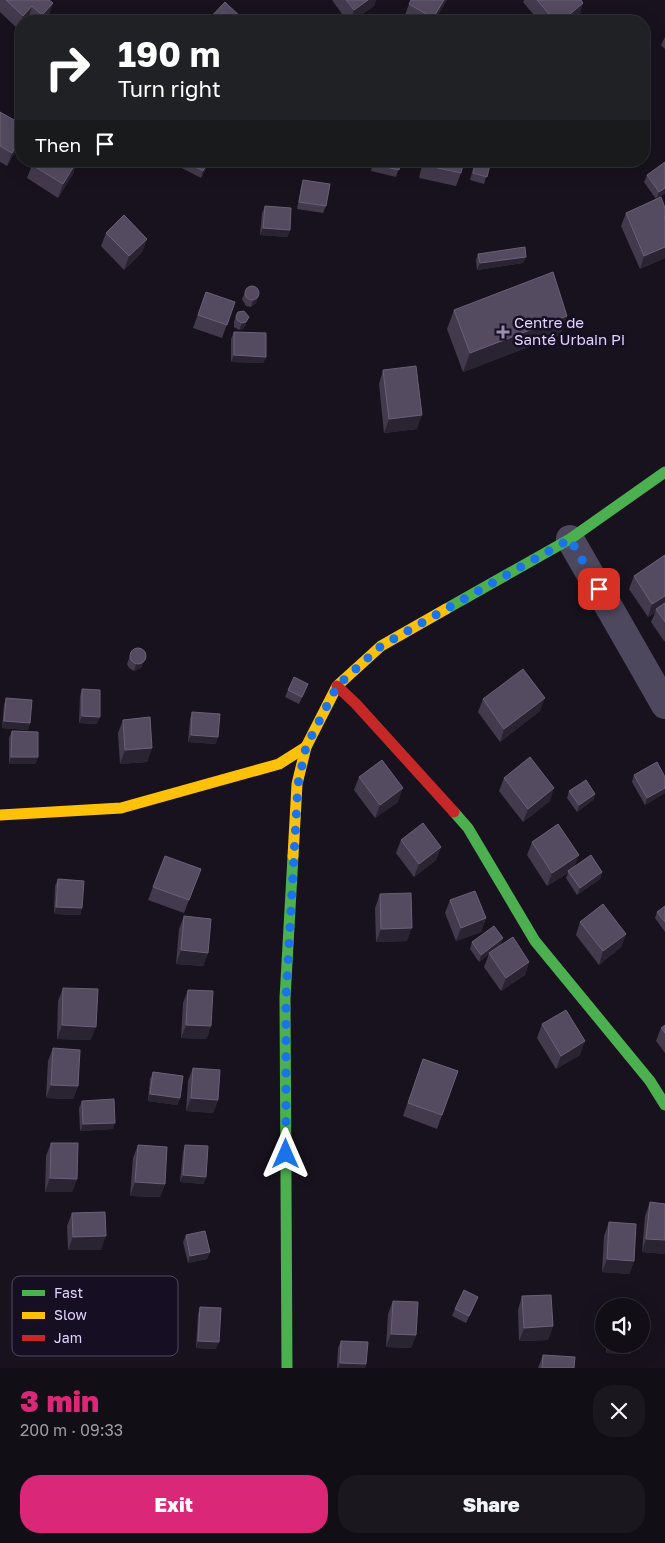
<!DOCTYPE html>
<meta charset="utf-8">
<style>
:root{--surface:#110e16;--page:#1a171f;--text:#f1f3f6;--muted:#9c9ca1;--line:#302e35;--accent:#db2777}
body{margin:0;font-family:"Golos Text",sans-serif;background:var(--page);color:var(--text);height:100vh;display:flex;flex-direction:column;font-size:19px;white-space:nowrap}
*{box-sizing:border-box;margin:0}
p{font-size:16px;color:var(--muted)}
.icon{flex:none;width:28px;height:28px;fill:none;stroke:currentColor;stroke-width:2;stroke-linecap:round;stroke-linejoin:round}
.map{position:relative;height:1368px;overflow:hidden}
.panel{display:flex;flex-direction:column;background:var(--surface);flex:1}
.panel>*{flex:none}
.hud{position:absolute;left:15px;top:15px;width:635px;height:152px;border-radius:20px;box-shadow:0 5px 20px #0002,0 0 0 1px var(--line);background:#202124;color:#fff;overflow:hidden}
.buttons{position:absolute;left:595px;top:1298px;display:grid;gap:10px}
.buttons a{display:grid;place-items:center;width:55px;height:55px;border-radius:50%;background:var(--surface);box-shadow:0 5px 20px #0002,0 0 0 1px var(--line);font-size:25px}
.pin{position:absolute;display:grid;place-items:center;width:42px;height:42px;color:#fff;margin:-21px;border-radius:10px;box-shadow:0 2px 8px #0006}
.me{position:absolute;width:55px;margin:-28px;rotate:0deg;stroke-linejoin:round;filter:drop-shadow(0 0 4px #0008)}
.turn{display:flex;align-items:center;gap:18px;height:105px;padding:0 20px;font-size:22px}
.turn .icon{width:65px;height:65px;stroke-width:2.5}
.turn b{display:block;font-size:35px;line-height:42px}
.then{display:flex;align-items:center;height:48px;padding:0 20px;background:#0003;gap:10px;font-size:19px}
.round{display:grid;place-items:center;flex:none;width:52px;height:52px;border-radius:20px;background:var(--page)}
.head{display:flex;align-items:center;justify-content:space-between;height:85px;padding:0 20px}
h1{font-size:30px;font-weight:800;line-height:38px;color:var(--accent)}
.button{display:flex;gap:10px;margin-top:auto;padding:10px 20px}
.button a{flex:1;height:58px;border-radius:20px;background:var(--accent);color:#fff;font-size:20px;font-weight:800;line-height:58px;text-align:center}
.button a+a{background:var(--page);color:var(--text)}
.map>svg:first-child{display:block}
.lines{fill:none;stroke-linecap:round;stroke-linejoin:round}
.street{stroke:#4d485e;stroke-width:28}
.fast{stroke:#4caf50;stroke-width:11}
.slow{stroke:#ffc107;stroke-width:11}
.jam{stroke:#c62828;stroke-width:11}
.wall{fill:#433b4d}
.shaded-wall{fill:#2a2432}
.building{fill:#544b60;stroke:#6a6079}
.route{stroke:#1a73e8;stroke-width:9;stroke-dasharray:0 16.2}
.poi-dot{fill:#9a8eaf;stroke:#160e22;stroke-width:2}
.labels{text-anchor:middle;stroke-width:5;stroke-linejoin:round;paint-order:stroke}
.poi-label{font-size:15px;fill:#e0d1fe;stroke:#160e22;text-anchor:start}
.key{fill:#160e22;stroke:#534864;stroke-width:1}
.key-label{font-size:14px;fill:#e0d1fe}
</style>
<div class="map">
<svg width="665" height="1368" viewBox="0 0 665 1368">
<rect width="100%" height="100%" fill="#17121d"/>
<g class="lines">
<!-- street -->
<polyline class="street" points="570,539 665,705"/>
<!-- fast -->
<g class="fast">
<polyline points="446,609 570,539 665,472"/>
<polyline points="454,812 468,828 535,941 650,1081 665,1105"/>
<polyline points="287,1368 285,998 293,856"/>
</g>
<!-- slow -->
<g class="slow">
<polyline points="0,815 121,808 279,764 306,747"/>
<polyline points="293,856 297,784 306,747 337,686 381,646 446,609"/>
</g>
<!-- jam -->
<polyline class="jam" points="337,686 356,704 454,812"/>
</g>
<!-- wall -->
<g class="wall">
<polygon points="0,0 49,0 53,3 48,17 44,21 29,21 28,20 21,21 21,26 18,29 0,12"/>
<polygon points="332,0 376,0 374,6 352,21 347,21"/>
<polygon points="447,0 434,21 410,21 404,18 409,4"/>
<polygon points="524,0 581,0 583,3 579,16 573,21 539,21 523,2"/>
<polygon points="665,37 665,49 661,45"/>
<polygon points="0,112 21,124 21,141 7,166 0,162"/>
<polygon points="77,161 73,174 58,198 27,178 32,165"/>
<polygon points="175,161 210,161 201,178 174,164"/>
<polygon points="373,161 401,161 396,177 371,171"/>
<polygon points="423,161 464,161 461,173 456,186 419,178"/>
<polygon points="475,161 491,161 484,184 470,180"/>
<polygon points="665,162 665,193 657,199 665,208 665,258 640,269 621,226 626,213 656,199 644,182 647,175"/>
<polygon points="303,180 326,206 323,213 297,209 301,187"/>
<polygon points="265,206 290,230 287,237 260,235 262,213"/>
<polygon points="106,233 147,239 142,252 124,270 101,246"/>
<polygon points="478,254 526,257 523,263 477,270 476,260"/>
<polygon points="247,288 256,303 251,307 246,306 242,299"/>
<polygon points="206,292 235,302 222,338 193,328"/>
<polygon points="454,310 567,316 560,335 463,372 447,329"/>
<polygon points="236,316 246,324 243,329 239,330 234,327 234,322"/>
<polygon points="234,332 266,357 263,363 231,362 231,339"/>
<polygon points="383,370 417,429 384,433 379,384"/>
<polygon points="665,555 665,641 664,641 651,622 655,613 648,617 629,589 634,576"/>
<polygon points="132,650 146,656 141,668 134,671 129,668 127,664"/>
<polygon points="82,689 97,724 79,723 80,696"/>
<polygon points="288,690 305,691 299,704 285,697"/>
<polygon points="6,698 30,723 28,730 2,728 4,705"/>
<polygon points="483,699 540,711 500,742 478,712"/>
<polygon points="192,712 216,744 188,742 190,719"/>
<polygon points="123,720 152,748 147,762 120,764 118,733"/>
<polygon points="12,731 38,757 35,764 9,764 9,738"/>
<polygon points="634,775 665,777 665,793 645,805 632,782"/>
<polygon points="359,777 398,802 375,818 354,790"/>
<polygon points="504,778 550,801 523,822 499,791"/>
<polygon points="569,791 595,794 593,800 577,812 567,798"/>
<polygon points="401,840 441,847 436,860 414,877 396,853"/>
<polygon points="532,842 574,867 602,872 600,879 577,895 566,878 568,873 547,886 527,855"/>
<polygon points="201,869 184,913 148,900 153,887"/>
<polygon points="58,879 82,908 80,915 54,914 55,886"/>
<polygon points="380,894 407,941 376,942 375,908"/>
<polygon points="450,900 486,918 481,932 456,941 445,913"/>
<polygon points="665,906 665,932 655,918 657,912"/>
<polygon points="184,916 208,953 203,966 176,964 179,929"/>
<polygon points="580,922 626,934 621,947 599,965 576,935"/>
<polygon points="472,942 501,945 529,962 525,975 501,991 484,967 489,954 479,962 470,949"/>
<polygon points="63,988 91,1040 57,1039 58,1001"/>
<polygon points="188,990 207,1039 181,1038 183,1003"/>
<polygon points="542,1024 580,1055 556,1069 537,1038"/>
<polygon points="665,1025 665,1053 656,1041 661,1028"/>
<polygon points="53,1048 78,1086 73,1099 46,1098 48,1061"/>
<polygon points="423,1059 458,1071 437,1129 403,1116"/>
<polygon points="193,1068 218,1100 213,1113 186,1111 188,1081"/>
<polygon points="153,1072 180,1098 177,1105 148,1101 150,1079"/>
<polygon points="82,1101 113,1129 80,1131 79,1108"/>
<polygon points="51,1143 77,1179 72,1192 45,1192 46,1156"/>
<polygon points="138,1145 165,1184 160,1197 130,1196 133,1158"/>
<polygon points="185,1145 204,1184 180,1182 183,1152"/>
<polygon points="650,1202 665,1204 665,1254 642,1252 645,1216"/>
<polygon points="72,1213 101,1250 68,1250 67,1226"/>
<polygon points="609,1222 634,1261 629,1274 602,1272 604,1236"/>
<polygon points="186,1235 210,1252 207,1259 188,1263 183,1242"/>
<polygon points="522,1296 553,1326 548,1340 519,1341 518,1310"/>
<polygon points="478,1297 466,1323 452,1316 455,1309"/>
<polygon points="50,1300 89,1332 85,1345 44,1343 45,1313"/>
<polygon points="393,1301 416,1335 411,1348 386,1347 388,1314"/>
<polygon points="200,1307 216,1349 196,1348 198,1314"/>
<polygon points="22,1320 34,1337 31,1344 18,1343 19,1327"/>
<polygon points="341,1341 366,1364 365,1368 337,1368 338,1348"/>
<polygon points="607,1344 633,1344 630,1354 606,1353"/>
<polygon points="543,1355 574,1368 538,1368"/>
</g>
<!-- shaded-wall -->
<g class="shaded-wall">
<polygon points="368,0 376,0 374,6 352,21 350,21 354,10"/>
<polygon points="444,0 447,0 434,21 432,21"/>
<polygon points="53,3 48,17 44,21 39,21 42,15"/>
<polygon points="583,3 579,16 573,21 562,21"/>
<polygon points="32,6 28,20 26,21 21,21 21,26 18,29 23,16"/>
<polygon points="21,137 21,141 7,166 12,153"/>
<polygon points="77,161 73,174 58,198 63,184"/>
<polygon points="208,161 210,161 201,178 203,171"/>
<polygon points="665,188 665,193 656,199 659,192"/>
<polygon points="263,228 290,230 287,237 260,235"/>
<polygon points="147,239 142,252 124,270 129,256"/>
<polygon points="665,247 665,258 640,269 644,256"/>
<polygon points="526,257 523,263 477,270 480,263"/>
<polygon points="259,296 256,303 251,307 253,300"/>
<polygon points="567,316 560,335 463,372 470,353"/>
<polygon points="249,317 243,329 239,330 242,323"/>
<polygon points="234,355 266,357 263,363 231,362"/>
<polygon points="422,415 417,429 384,433 389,419"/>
<polygon points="665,596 665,606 656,609 655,613 648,617 652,604"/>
<polygon points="144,661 141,668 134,671 136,664"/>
<polygon points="545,698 540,711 500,742 504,729"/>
<polygon points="82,716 100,717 97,724 79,723"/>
<polygon points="4,721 30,723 28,730 2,728"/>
<polygon points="191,735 218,737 216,744 188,742"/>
<polygon points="152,748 147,762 120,764 125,750"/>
<polygon points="11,757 38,757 35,764 9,764"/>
<polygon points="403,788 398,802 375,818 380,805"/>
<polygon points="554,788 550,801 523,822 528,809"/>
<polygon points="665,788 665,793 645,805 647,798"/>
<polygon points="595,794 593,800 577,812 579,805"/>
<polygon points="441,847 436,860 414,877 419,864"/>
<polygon points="579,855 574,869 568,871 568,873 547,886 552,873"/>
<polygon points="602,872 600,879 577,895 580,888"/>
<polygon points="56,907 82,908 80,915 54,914"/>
<polygon points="486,918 481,932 456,941 461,928"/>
<polygon points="412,928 407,941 376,942 381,929"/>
<polygon points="626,934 621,947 599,965 603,951"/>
<polygon points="503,938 501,945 479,962 481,955"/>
<polygon points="181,950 208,953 203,966 176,964"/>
<polygon points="529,962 525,975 501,991 506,978"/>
<polygon points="62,1025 96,1027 91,1040 57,1039"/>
<polygon points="186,1025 211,1026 207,1039 181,1038"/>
<polygon points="585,1041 580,1055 556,1069 561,1056"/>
<polygon points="51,1085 78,1086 73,1099 46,1098"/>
<polygon points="150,1094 180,1098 177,1105 148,1101"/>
<polygon points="191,1098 218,1100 213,1113 186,1111"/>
<polygon points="115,1123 113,1129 80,1131 83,1124"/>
<polygon points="183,1175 206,1177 204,1184 180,1182"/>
<polygon points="50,1178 77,1179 72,1192 45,1192"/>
<polygon points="135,1182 165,1184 160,1197 130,1196"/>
<polygon points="106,1236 101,1250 68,1250 73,1237"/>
<polygon points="646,1239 665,1240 665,1254 642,1252"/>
<polygon points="210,1252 207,1259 188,1263 190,1256"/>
<polygon points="607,1259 634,1261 629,1274 602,1272"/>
<polygon points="553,1326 548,1340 519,1341 524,1328"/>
<polygon points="48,1330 89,1332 85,1345 44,1343"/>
<polygon points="391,1334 416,1335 411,1348 386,1347"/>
<polygon points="20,1337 34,1337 31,1344 18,1343"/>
<polygon points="198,1341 219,1342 216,1349 196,1348"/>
<polygon points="609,1346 633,1348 630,1354 606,1353"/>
<polygon points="340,1363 366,1364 365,1368 338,1368"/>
</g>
<!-- building -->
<g class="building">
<polygon points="6,0 49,0 53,3 42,15 32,6 23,16"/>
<polygon points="346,0 368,0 354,10"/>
<polygon points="411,0 444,0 433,18 409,4"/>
<polygon points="537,0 581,0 583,3 562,21 555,21"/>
<polygon points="225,2 245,21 207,21"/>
<polygon points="417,14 425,21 411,21"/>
<polygon points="625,18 628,21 620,21"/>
<polygon points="0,112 21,124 21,137 12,153 0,146"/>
<polygon points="35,161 77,161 63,184 32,165"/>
<polygon points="184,161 208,161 203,171"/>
<polygon points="374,161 401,161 399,170 373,164"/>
<polygon points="425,161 464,161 461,173 424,165"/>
<polygon points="476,161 491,161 487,177 473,173"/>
<polygon points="665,162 665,188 659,192 647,175"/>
<polygon points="303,180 330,184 326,206 299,202"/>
<polygon points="661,197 665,208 665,216 664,217 665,220 665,247 644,256 626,213"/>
<polygon points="265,206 291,208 290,230 263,228"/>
<polygon points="124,215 147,239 129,256 106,233"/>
<polygon points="525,247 526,257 480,263 478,254"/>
<polygon points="553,272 567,316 470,353 454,310"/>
<circle cx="252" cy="293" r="7"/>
<polygon points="206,292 235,302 227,325 198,315"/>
<polygon points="244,311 249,317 246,322 242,323 237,320 236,316 238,312"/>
<polygon points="234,332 266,333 266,357 234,355"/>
<polygon points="416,366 422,415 389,419 383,370"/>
<polygon points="665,555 665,596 652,604 634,576"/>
<polygon points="665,603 665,622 656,609"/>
<circle cx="138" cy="656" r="8"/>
<polygon points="523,669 545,698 504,729 483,699"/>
<polygon points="294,677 308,684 302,697 288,690"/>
<polygon points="82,689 100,690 100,717 82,716"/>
<polygon points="6,698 32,700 30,723 4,721"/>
<polygon points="192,712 220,714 218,737 191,735"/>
<polygon points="150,717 152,748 125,750 123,720"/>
<polygon points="12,731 38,732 38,757 11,757"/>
<polygon points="530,757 554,788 528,809 504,778"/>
<polygon points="382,760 403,788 380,805 359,777"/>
<polygon points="657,762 665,777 665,788 647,798 634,775"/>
<polygon points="586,780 595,794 579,805 569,791"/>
<polygon points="423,823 441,847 419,864 401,840"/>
<polygon points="558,824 579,855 552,873 532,842"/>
<polygon points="591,855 602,872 580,888 568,871"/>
<polygon points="165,856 201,869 189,900 153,887"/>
<polygon points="58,879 84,881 82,908 56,907"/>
<polygon points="475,891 486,918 461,928 450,900"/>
<polygon points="411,893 412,928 381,929 380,894"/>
<polygon points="603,904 626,934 603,951 580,922"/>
<polygon points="665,906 665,922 657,912"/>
<polygon points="184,916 211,919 208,953 181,950"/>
<polygon points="494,926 503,938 481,955 472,942"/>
<polygon points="513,937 529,962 506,978 489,953"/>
<polygon points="63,988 98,989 96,1027 62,1025"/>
<polygon points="188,990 213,991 211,1026 186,1025"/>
<polygon points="566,1010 585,1041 561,1056 542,1024"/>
<polygon points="665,1025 665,1033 661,1028"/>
<polygon points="53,1048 80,1050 78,1086 51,1085"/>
<polygon points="423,1059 458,1071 442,1115 408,1103"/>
<polygon points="193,1068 220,1070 218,1100 191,1098"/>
<polygon points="153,1072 183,1076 180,1098 150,1094"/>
<polygon points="114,1099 115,1123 83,1124 82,1101"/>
<polygon points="51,1143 78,1143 77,1179 50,1178"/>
<polygon points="138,1145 167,1147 165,1184 135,1182"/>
<polygon points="185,1145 208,1146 206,1177 183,1175"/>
<polygon points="650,1202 665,1204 665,1240 646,1239"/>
<polygon points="105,1212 106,1236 73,1237 72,1213"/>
<polygon points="609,1222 636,1224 634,1261 607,1259"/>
<polygon points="205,1231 210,1252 190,1256 186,1235"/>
<polygon points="464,1290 478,1297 469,1316 455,1309"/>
<polygon points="551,1295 553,1326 524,1328 522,1296"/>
<polygon points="393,1301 418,1302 416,1335 391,1334"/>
<polygon points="200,1307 221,1308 219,1342 198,1341"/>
<polygon points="341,1341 368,1342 366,1364 340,1363"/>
<polygon points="609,1344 633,1344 633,1348 609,1346"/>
<polygon points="543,1355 575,1357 574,1368 542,1368"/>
</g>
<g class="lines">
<!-- route -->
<polyline class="route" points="286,1154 286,998 298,784 306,747 337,686 381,646 570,539 599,589"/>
</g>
<!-- markers -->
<path class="poi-dot" d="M500.5 324.5h5v5h5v5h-5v5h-5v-5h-5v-5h5z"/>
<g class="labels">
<!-- poi labels -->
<g class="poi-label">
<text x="514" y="328">Centre de<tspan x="514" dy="17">Santé Urbain Pi</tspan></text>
</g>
</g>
<!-- legend -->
<rect x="12" y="1276" width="166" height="80" rx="8" class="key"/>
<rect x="22" y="1290" width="23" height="6" fill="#4caf50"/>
<rect x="22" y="1312" width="23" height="7" fill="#ffc107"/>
<rect x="22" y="1335" width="23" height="6" fill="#c62828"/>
<g class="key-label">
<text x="54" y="1298">Fast</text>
<text x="54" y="1320">Slow</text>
<text x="54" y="1343">Jam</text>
</g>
</svg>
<div class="buttons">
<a><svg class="icon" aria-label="sound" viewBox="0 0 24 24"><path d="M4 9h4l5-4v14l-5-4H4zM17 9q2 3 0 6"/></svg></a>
</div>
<div class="pin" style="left:599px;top:589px;background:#d93025"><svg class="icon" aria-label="arrive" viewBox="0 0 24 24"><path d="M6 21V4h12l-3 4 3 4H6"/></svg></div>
<svg class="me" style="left:286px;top:1154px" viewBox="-20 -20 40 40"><path d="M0-17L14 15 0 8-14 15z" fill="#1a73e8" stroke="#fff" stroke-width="4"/></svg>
<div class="hud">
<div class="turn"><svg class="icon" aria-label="right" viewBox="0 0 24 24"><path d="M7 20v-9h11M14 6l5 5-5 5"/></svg><div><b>190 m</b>Turn right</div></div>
<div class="then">Then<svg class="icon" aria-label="arrive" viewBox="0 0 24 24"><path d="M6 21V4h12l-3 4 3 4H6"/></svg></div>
</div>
</div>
<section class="panel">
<div class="head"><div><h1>3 min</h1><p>200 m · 09:33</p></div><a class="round"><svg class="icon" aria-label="close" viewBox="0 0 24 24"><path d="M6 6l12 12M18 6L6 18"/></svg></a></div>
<div class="button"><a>Exit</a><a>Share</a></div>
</section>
